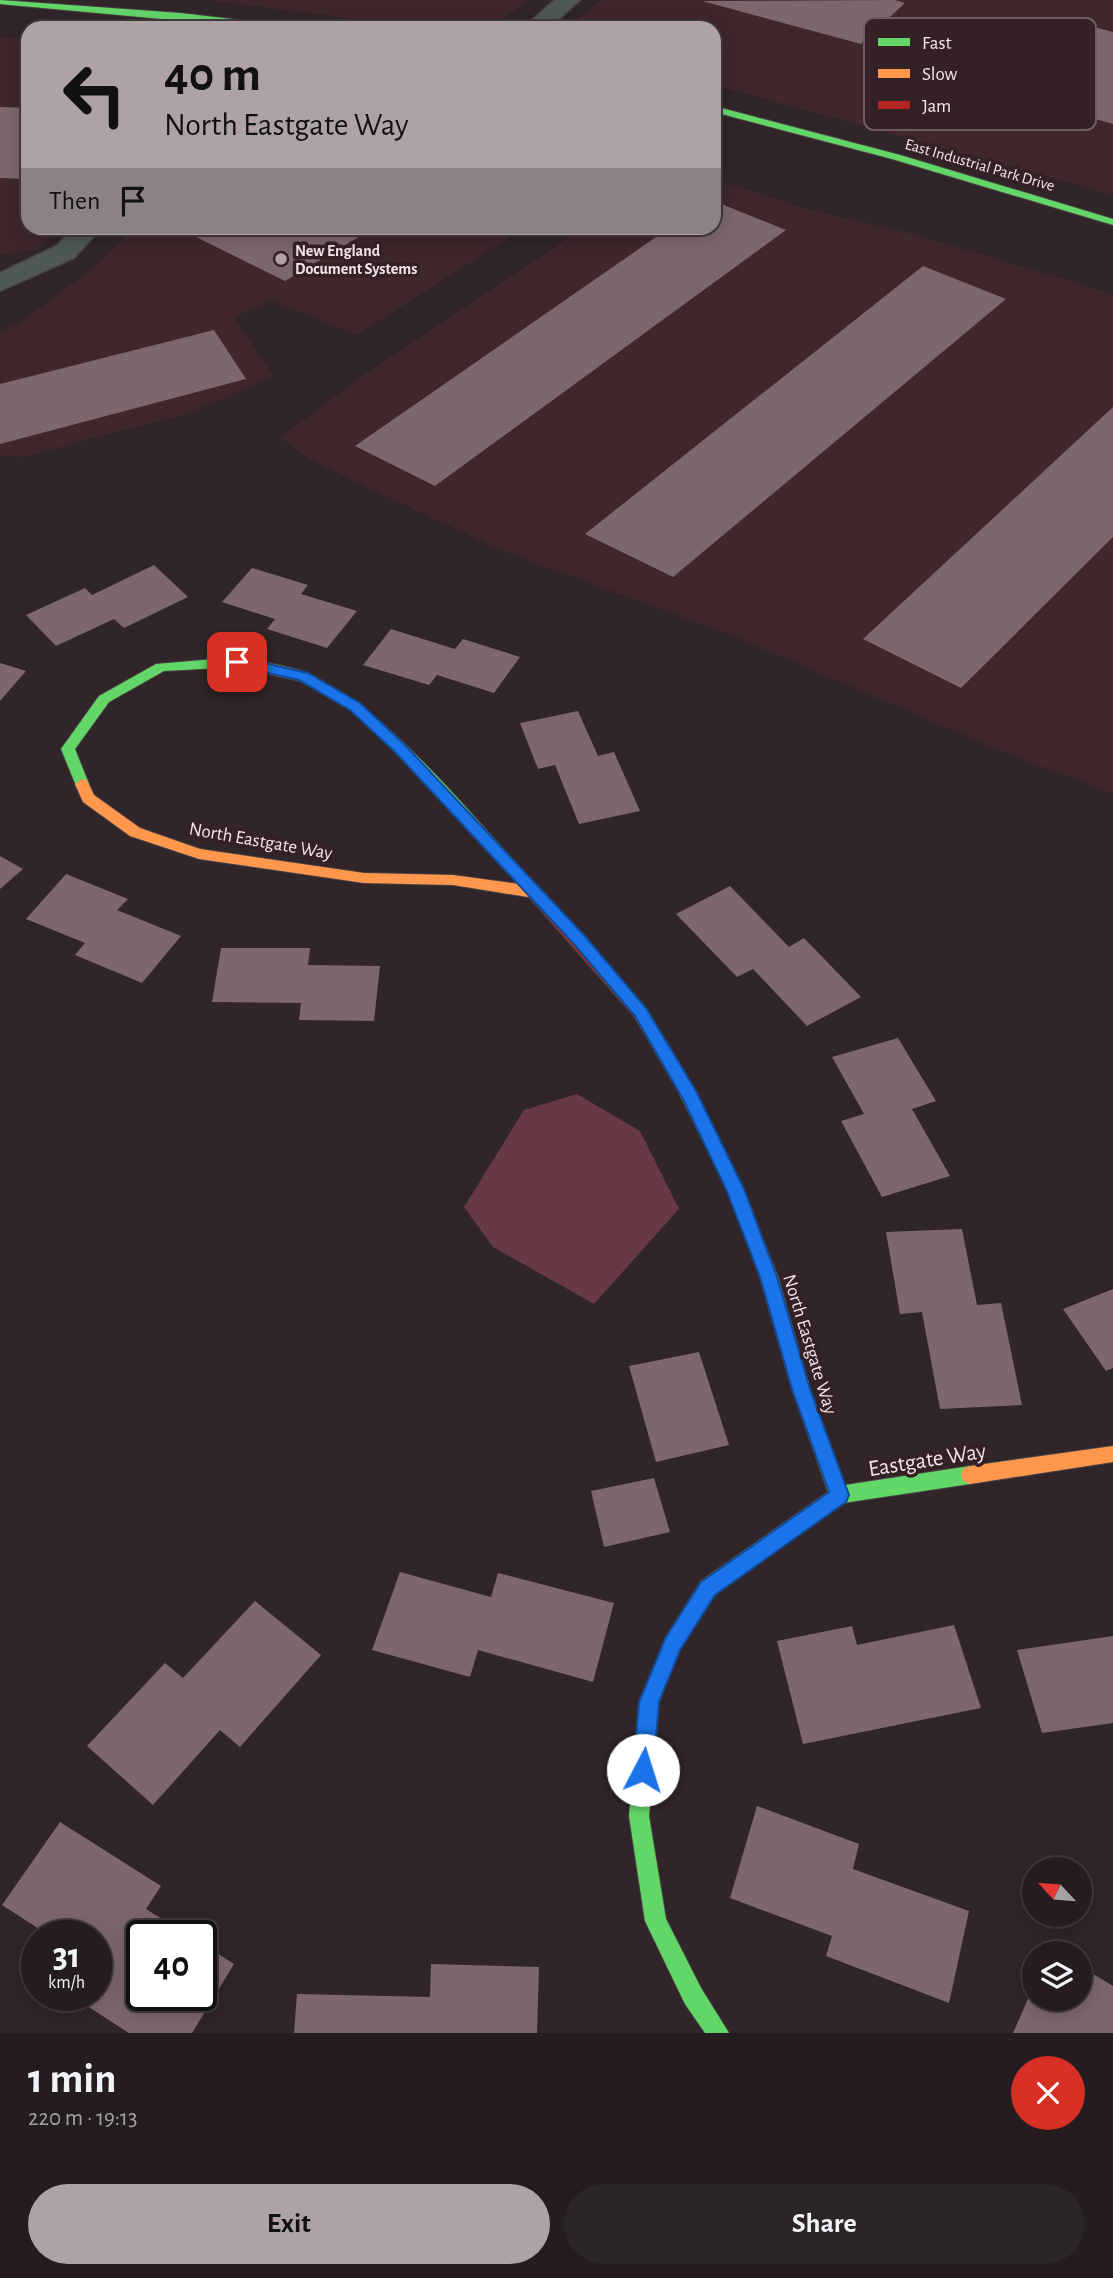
<!DOCTYPE html>
<meta charset="utf-8">
<style>
:root{--surface:#241c1e;--page:#2c2527;--text:#f1f3f6;--muted:#a3a1a4;--line:#413a3c;--accent:#afa2a5}
body{margin:0;font-family:"Alegreya Sans",sans-serif;background:var(--page);color:var(--text);height:100vh;display:flex;flex-direction:column;font-size:26px;white-space:nowrap}
*{box-sizing:border-box;margin:0}
p{font-size:23px;color:var(--muted)}
.icon{flex:none;width:38px;height:38px;fill:none;stroke:currentColor;stroke-width:2;stroke-linecap:round;stroke-linejoin:round}
.map{position:relative;height:2033px;overflow:hidden}
.drawer{display:flex;flex-direction:column;background:var(--surface);flex:1}
.drawer>*{flex:none}
.hud{position:absolute;left:21px;top:21px;width:700px;height:214px;border-radius:21px;box-shadow:0 4px 18px #0003,0 0 0 2px var(--line);background:#afa2a5;color:#111;overflow:hidden}
.needle{width:46px;rotate:296deg}
.buttons{position:absolute;left:1022px;top:1857px;display:grid;gap:14px}
.buttons a{display:grid;place-items:center;width:70px;height:70px;border-radius:50%;background:var(--surface);box-shadow:0 4px 18px #0003,0 0 0 2px var(--line);font-size:35px}
.speed{position:absolute;left:21px;top:1920px;display:flex;gap:14px;font-size:35px;font-weight:700;text-align:center}
.speed>*{display:grid;place-content:center;width:91px;height:91px;border-radius:50%;background:var(--surface);box-shadow:0 4px 18px #0003,0 0 0 2px var(--line);line-height:1}
.speed small{font-size:18px;font-weight:400}
.speed .limit{border:4px solid #111;border-radius:10px;background:#fff;color:#111}
.pin{position:absolute;display:grid;place-items:center;width:60px;height:60px;color:#fff;margin:-30px;border-radius:14px;box-shadow:0 4px 10px #0006}
.me{position:absolute;width:77px;margin:-38px;rotate:5deg;stroke-linejoin:round;filter:drop-shadow(0 0 5px #0008)}
.turn{display:flex;align-items:center;gap:24px;height:147px;padding:0 28px;font-size:32px}
.turn .icon{width:91px;height:91px;stroke-width:2.5}
.turn b{display:block;font-size:49px;line-height:60px}
.then{display:flex;align-items:center;height:66px;padding:0 28px;background:#0003;gap:14px;font-size:26px}
.round{display:grid;place-items:center;flex:none;width:74px;height:74px;border-radius:37px;background:var(--page)}
.head{display:flex;align-items:center;justify-content:space-between;height:119px;padding:0 28px}
h1{font-size:42px;font-weight:600;line-height:52px}
.primary-button{display:flex;gap:14px;margin-top:auto;padding:14px 28px}
.primary-button a{flex:1;height:80px;border-radius:42px;background:var(--accent);color:#111;font-size:28px;font-weight:600;line-height:80px;text-align:center}
.primary-button a+a{background:var(--page);color:var(--text)}
.map>svg:first-child{display:block}
.built{fill:#3f272c}
.green{fill:#673944}
.building{fill:#7d676c}
.lines{fill:none;stroke-linecap:round;stroke-linejoin:round}
.street-casing{stroke:#4a4144;stroke-width:3}
.fast-casing{stroke:#4a4144;stroke-width:2}
.slow-casing{stroke:#4a4144;stroke-width:2}
.jam-casing{stroke:#4a4144;stroke-width:2}
.street{fill:#4f5852;fill-rule:evenodd}
.fast{fill:#63d668;fill-rule:evenodd}
.slow{fill:#ff974d;fill-rule:evenodd}
.jam{fill:#b3261e;fill-rule:evenodd}
.route{fill:#1a73e8;stroke:#114b97;stroke-width:2}
.poi-dot{fill:#afa2a5;stroke:#342125;stroke-width:2.5}
.labels{text-anchor:middle;stroke-width:7;stroke-linejoin:round;paint-order:stroke}
.far-street-label{font-size:16px;fill:#f3e6e8;stroke:#342125}
.far-poi-label{font-size:16px;font-weight:bold;fill:#f3e6e8;stroke:#342125;text-anchor:start}
.street-label{font-size:19px;fill:#f3e6e8;stroke:#342125}
.near-street-label{font-size:23px;fill:#f3e6e8;stroke:#342125}
.key{fill:#342125;stroke:#6d5c60;stroke-width:2}
.key-label{font-size:19px;fill:#f3e6e8}
</style>
<div class="map">
<svg width="1113" height="2033" viewBox="0 0 1113 2033">
<rect width="100%" height="100%" fill="#302528"/>
<!-- built -->
<g class="built">
<polygon points="208,0 528,0 491,28 421,28"/>
<polygon points="601,0 1113,0 1113,195 714,85 714,28 566,28"/>
<polygon points="0,38 28,39 28,228 60,228 37,249 0,255"/>
<polygon points="714,179 798,206 921,236 1113,294 1113,794 996,749 731,635 500,550 307,458 280,437 361,377 583,228 714,228"/>
<polygon points="133,228 524,228 357,335 271,301 234,317 274,377 186,414 23,457 0,456 0,332 20,323 98,264"/>
</g>
<!-- green -->
<polygon class="green" points="577,1094 640,1131 679,1209 594,1304 493,1247 464,1207 524,1110"/>
<!-- building -->
<g class="building">
<polygon points="895,0 905,3 861,44 702,1"/>
<polygon points="1090,26 1113,32 1113,124 1018,97"/>
<polygon points="0,107 28,108 28,179 0,178"/>
<polygon points="714,201 786,230 435,486 355,446 669,228 714,228"/>
<polygon points="196,228 374,228 285,281 196,237"/>
<polygon points="923,266 1006,299 673,577 585,534"/>
<polygon points="214,330 246,379 0,444 0,384"/>
<polygon points="1113,407 1113,537 961,688 863,639"/>
<polygon points="154,565 188,597 124,628 114,619 56,646 26,615 85,588 92,595"/>
<polygon points="252,568 308,585 301,594 357,611 327,648 267,629 275,619 222,602"/>
<polygon points="391,629 455,649 463,639 520,657 494,693 437,675 429,685 363,665"/>
<polygon points="0,663 26,671 0,701"/>
<polygon points="578,711 598,756 614,752 640,811 579,824 555,765 538,769 520,723"/>
<polygon points="0,856 23,869 0,889"/>
<polygon points="66,874 128,899 117,910 181,936 142,983 75,955 85,943 26,919"/>
<polygon points="730,886 789,947 804,938 861,997 807,1026 753,969 737,977 676,914"/>
<polygon points="221,948 310,948 308,965 380,966 374,1021 299,1020 301,1003 212,1002"/>
<polygon points="898,1038 936,1101 912,1109 950,1176 882,1197 841,1121 864,1114 832,1057"/>
<polygon points="962,1229 977,1305 1001,1303 1022,1405 940,1409 922,1312 900,1314 886,1232"/>
<polygon points="1113,1289 1113,1368 1106,1371 1063,1309"/>
<polygon points="699,1352 729,1445 656,1462 629,1366"/>
<polygon points="654,1478 670,1532 604,1547 591,1491"/>
<polygon points="400,1572 491,1597 498,1573 614,1603 593,1682 478,1650 470,1677 372,1650"/>
<polygon points="255,1601 321,1655 240,1747 220,1730 153,1805 87,1746 165,1663 183,1678"/>
<polygon points="954,1625 981,1708 803,1744 777,1641 852,1626 857,1645"/>
<polygon points="1113,1636 1113,1723 1042,1733 1017,1650"/>
<polygon points="757,1806 859,1844 853,1869 969,1911 949,2003 826,1956 832,1936 730,1898"/>
<polygon points="60,1822 161,1886 146,1909 189,1936 142,1936 142,1995 201,1995 201,1943 234,1964 192,2033 129,2033 81,2002 85,1995 96,1995 96,1979 102,1969 96,1966 96,1936 50,1936 2,1905"/>
<polygon points="431,1964 539,1967 537,2033 294,2033 297,1994 430,1997"/>
<polygon points="1080,1966 1113,1986 1113,2033 1013,2033 1034,1985 1034,1998 1080,1998"/>
</g>
<g class="lines">
<!-- street casing -->
<g class="street-casing">
<g id="street">
<polygon points="555,0 580,0 549,28 523,28"/>
<polygon points="74,228 101,228 74,258 0,291 0,273 56,246"/>
</g>
</g>
<!-- fast casing -->
<g class="fast-casing">
<g id="fast">
<polygon points="0,0 180,13 284,25 289,28 259,28 0,4"/>
<polygon points="714,106 900,155 1113,219 1113,225 892,159 714,112"/>
<path d="M 238,657 C 261,663 290,665 311,675 C 393,716 464,807 526,874 L 528,878 L 526,882 L 516,882 L 394,750 L 350,710 L 300,681 L 238,667 L 164,671 L 109,702 L 75,749 L 89,784 L 82,789 L 77,788 L 61,749 L 99,696 L 156,664 Z"/>
<polygon points="680,1073 686,1074 743,1189 778,1277 810,1389 845,1485 970,1466 977,1469 979,1475 977,1481 970,1484 843,1503 715,1595 680,1650 659,1702 649,1816 666,1919 701,1988 729,2033 705,2033 685,2004 645,1921 629,1816 639,1702 666,1637 701,1581 828,1492 792,1389 760,1277 727,1189 672,1079 674,1074"/>
</g>
</g>
<!-- slow casing -->
<g class="slow-casing">
<g id="slow">
<polygon points="82,779 87,780 94,795 140,828 200,849 364,873 453,875 534,886 541,892 534,898 453,885 364,883 199,859 130,836 83,802 75,784"/>
<polygon points="1113,1446 1113,1462 970,1484 963,1481 961,1475 963,1469 970,1466"/>
</g>
</g>
<!-- jam casing -->
<g class="jam-casing">
<polygon id="jam" points="521,873 526,874 646,1008 686,1074 688,1079 686,1084 674,1084 634,1016 516,882 514,878 516,874"/>
</g>
<!-- street -->
<use href="#street" class="street"/>
<!-- fast -->
<use href="#fast" class="fast"/>
<!-- slow -->
<use href="#slow" class="slow"/>
<!-- jam -->
<use href="#jam" class="jam"/>
</g>
<!-- route -->
<polygon class="route" points="237,657 308,673 360,703 404,744 584,935 646,1008 696,1091 744,1189 777,1277 810,1389 849,1495 846,1502 715,1595 680,1650 659,1702 653,1770 650,1778 643,1781 636,1778 633,1770 639,1702 666,1637 701,1582 829,1492 792,1389 760,1277 726,1189 683,1099 635,1016 573,943 394,751 350,710 299,680 233,665 233,659"/>
<!-- markers -->
<circle class="poi-dot" cx="281" cy="259" r="7"/>
<g class="labels">
<!-- far-street labels -->
<g class="far-street-label">
<text transform="translate(980 164) rotate(16)" y="6">East Industrial Park Drive</text>
</g>
<!-- far-poi labels -->
<g class="far-poi-label">
<text x="295" y="256">New England<tspan x="295" dy="18">Document Systems</tspan></text>
</g>
<!-- street labels -->
<g class="street-label">
<text transform="translate(261 840) rotate(10)" y="7">North Eastgate Way</text>
<text transform="translate(811 1344) rotate(73)" y="7">North Eastgate Way</text>
</g>
<!-- near-street labels -->
<g class="near-street-label">
<text transform="translate(927 1459) rotate(-9)" y="8">Eastgate Way</text>
</g>
</g>
<!-- legend -->
<rect x="864" y="18" width="232" height="112" rx="10" class="key"/>
<rect x="878" y="38" width="32" height="8" fill="#63d668"/>
<rect x="878" y="69" width="32" height="9" fill="#ff974d"/>
<rect x="878" y="101" width="32" height="8" fill="#b3261e"/>
<g class="key-label">
<text x="922" y="49">Fast</text>
<text x="922" y="80">Slow</text>
<text x="922" y="112">Jam</text>
</g>
</svg>
<div class="buttons">
<a><svg class="needle" viewBox="-14 -14 28 28"><path d="M0-13l5 13h-10z" fill="#e53935"/><path d="M0 13l5-13h-10z" fill="#a3a1a4"/></svg></a>
<a><svg class="icon" aria-label="layers" viewBox="0 0 24 24"><path d="M12 4l9 5-9 5-9-5zM3 14l9 5 9-5"/></svg></a>
</div>
<div class="speed"><div>31<small>km/h</small></div><div class="limit">40</div></div>
<div class="pin" style="left:237px;top:662px;background:#d93025"><svg class="icon" aria-label="arrive" viewBox="0 0 24 24"><path d="M6 21V4h12l-3 4 3 4H6"/></svg></div>
<svg class="me" style="left:643px;top:1770px" viewBox="-20 -20 40 40"><circle r="19" fill="#fff"/><path d="M0-13L10 11 0 6-10 11z" fill="#1a73e8"/></svg>
<div class="hud">
<div class="turn"><svg class="icon" aria-label="left" viewBox="0 0 24 24"><path d="M17 20v-9H6M10 6l-5 5 5 5"/></svg><div><b>40 m</b>North Eastgate Way</div></div>
<div class="then">Then<svg class="icon" aria-label="arrive" viewBox="0 0 24 24"><path d="M6 21V4h12l-3 4 3 4H6"/></svg></div>
</div>
</div>
<section class="drawer">
<div class="head"><div><h1>1 min</h1><p>220 m · 19:13</p></div><a class="round" style="background:#d93025;color:#fff"><svg class="icon" aria-label="close" viewBox="0 0 24 24"><path d="M6 6l12 12M18 6L6 18"/></svg></a></div>
<div class="primary-button"><a>Exit</a><a>Share</a></div>
</section>
